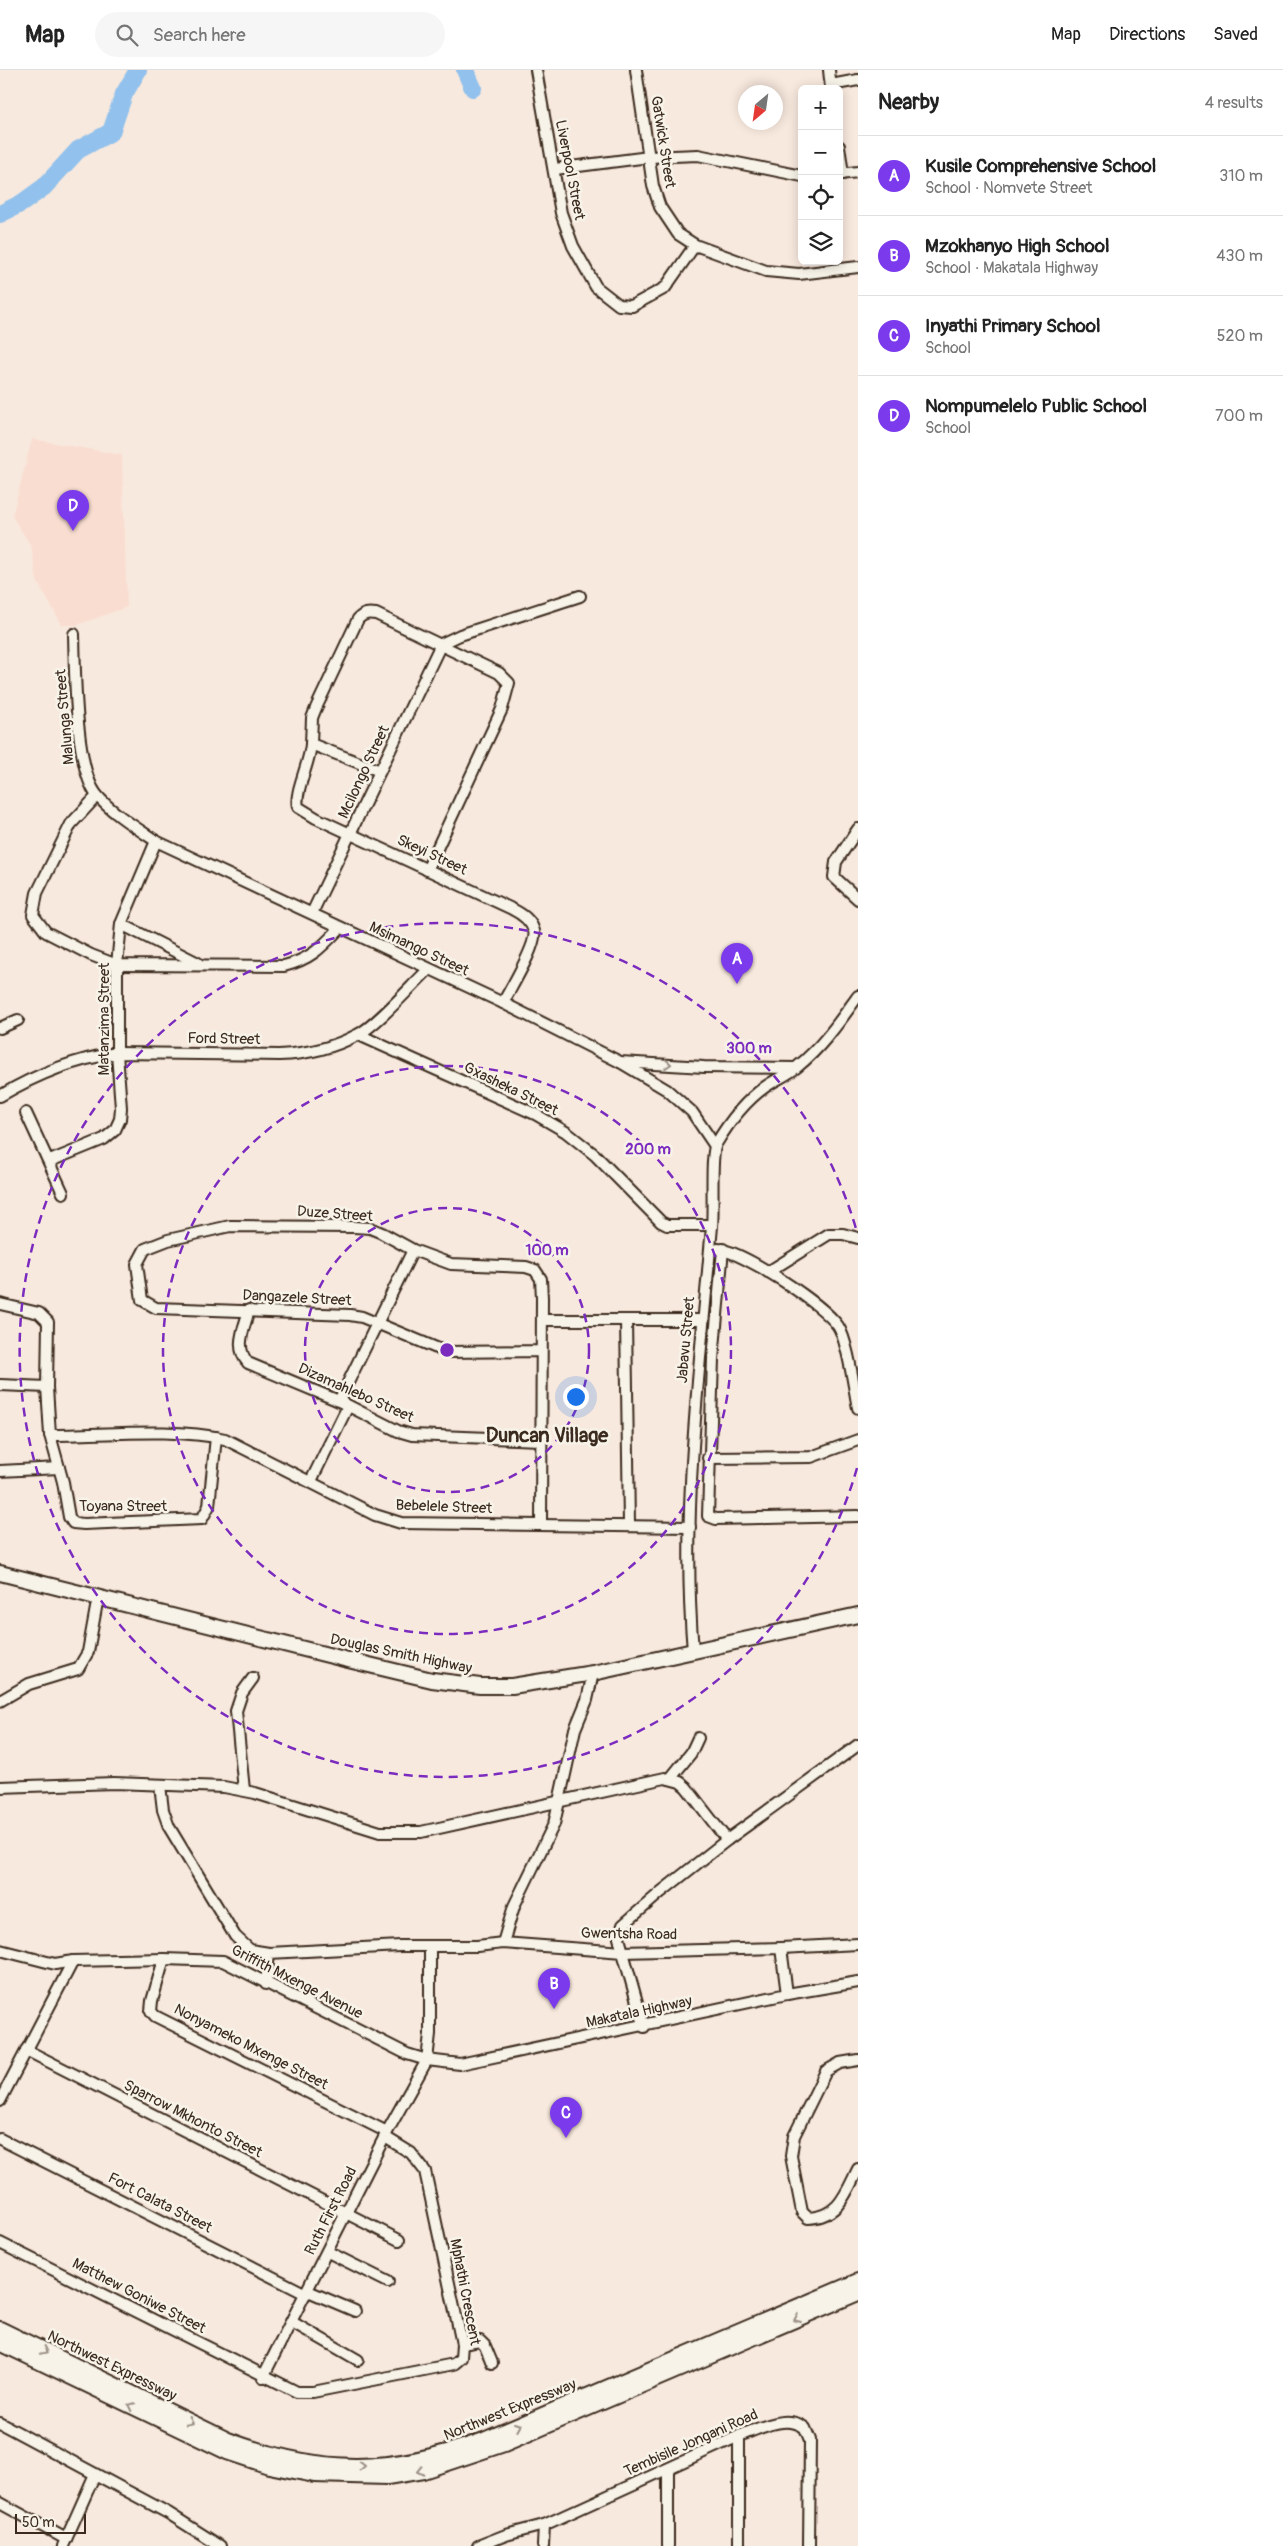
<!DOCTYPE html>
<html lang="en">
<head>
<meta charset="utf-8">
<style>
  body { margin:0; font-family:Pangolin,sans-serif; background:#f6f6f6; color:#222 }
  .controls { position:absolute; right:15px; top:15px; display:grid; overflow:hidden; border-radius:8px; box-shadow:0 2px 12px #0003 }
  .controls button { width:45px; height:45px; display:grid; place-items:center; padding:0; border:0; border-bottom:1px solid #e0e0e0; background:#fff; color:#222; font:25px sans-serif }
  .compass { position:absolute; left:738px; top:15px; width:45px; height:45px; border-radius:50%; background:#fff; box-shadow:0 2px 12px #0003; rotate:209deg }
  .scale { position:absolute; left:15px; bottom:12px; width:71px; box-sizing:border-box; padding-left:5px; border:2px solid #3b2a1e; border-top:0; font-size:14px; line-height:18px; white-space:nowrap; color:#3b2a1e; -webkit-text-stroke:4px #f7f3e8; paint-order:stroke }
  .you { position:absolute; left:575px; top:1326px; width:18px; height:18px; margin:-12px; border:4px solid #fff; border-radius:50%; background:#1a73e8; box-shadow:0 0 0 8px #1a73e833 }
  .badge { display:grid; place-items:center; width:32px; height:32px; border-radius:50%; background:#7c3aed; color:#fff; font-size:16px; font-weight:700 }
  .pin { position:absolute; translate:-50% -41px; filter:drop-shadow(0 1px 2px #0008) }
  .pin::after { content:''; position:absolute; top:26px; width:18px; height:15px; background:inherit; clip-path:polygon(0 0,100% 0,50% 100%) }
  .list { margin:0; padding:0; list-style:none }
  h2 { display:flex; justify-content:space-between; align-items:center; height:65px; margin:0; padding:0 20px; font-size:21px }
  h2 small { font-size:16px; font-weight:400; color:#767676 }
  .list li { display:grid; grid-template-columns:32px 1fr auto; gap:15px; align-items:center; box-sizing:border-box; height:80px; padding:0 20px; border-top:1px solid #e0e0e0 }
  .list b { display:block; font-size:19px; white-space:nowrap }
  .list p { margin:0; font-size:16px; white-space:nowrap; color:#767676 }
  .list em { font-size:16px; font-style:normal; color:#767676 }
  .icon { flex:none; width:28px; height:28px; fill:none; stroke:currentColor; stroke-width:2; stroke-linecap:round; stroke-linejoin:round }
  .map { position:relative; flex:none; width:858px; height:2476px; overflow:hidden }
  header { display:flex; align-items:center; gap:30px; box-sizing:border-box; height:70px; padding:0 25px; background:#fff; border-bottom:1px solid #e0e0e0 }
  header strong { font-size:24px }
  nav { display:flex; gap:28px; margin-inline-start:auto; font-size:18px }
  .search { width:350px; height:45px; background:#f6f6f6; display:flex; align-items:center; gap:12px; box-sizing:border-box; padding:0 18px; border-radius:28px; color:#767676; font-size:19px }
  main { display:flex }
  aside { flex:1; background:#fff }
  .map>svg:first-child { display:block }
  .built { fill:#f9ddd1 }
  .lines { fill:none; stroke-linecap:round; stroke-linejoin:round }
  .river { stroke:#91c1ec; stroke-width:18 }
  .street-casing { stroke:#3b2a1e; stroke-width:14 }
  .secondary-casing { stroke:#3b2a1e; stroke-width:18 }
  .street { stroke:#f7f3e8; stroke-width:10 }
  .secondary { stroke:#f7f3e8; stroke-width:14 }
  .oneway { stroke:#998e83 }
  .ring { fill:none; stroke:#7b2cbf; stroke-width:2.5; stroke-dasharray:9 6 }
  .labels { text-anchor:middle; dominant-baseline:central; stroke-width:5; stroke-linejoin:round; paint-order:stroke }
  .street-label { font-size:15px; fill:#3b2a1e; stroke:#f7f3e8 }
  .district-label { font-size:20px; font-weight:bold; fill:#3b2a1e; stroke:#f7f3e8 }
  .centre { fill:#7b2cbf; stroke:#f7f3e8; stroke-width:2.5 }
  .ring-label { font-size:15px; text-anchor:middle; font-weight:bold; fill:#7b2cbf; stroke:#f7f3e8; stroke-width:5; stroke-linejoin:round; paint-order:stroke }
</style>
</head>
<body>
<header>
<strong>Map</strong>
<div class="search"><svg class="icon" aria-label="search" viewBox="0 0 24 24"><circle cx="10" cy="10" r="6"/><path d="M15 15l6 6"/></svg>Search here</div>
<nav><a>Map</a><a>Directions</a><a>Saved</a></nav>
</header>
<main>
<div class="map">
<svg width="858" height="2476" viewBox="0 0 858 2476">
  <rect width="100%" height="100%" fill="#f8e9de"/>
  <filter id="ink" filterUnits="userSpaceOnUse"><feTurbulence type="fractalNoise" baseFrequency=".02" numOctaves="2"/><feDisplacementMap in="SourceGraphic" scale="10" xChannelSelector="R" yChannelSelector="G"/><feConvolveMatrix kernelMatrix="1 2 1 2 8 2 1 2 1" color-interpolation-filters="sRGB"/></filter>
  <g filter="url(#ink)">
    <path class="built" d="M32,369L122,385L127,537L77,555H62L37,511L31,476L12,446Z"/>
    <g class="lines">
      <g class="river">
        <path d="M465,0L473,18"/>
        <path d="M0,144L22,133L44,117L78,80L111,62L124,24L138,0"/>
      </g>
      <defs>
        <g id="street">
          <path d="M536,0L561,143L573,176L596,217L619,235L632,236L665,218L695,175"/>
          <path d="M636,0L653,116L660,137L678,164L695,175L766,201L799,204L858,197"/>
          <path d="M829,0L831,19"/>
          <path d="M831,15L858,10"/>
          <path d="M839,76L843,104"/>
          <path d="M555,99L649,87L698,85L802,106"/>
          <path d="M839,104L858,102"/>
          <path d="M74,564C75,601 75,696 96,724C109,741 138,759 156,771L503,933L620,992L667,1020L692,1042L715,1076"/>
          <path d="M441,574L460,565L580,526"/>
          <path d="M311,674C310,693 294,722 298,737L316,748L512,839C522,844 531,850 534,861C538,874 510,919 503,933"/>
          <path d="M380,701L311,674L312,648L316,638L358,549C364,543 368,543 376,544L499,603L509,613L502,639L427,800"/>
          <path d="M97,726L71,754L37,823L33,845L46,862L91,885L117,895L284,896C311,889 321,878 340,858"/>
          <path d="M858,759L836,792L834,807L858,829"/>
          <path d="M312,843L441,574"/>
          <path d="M121,854L198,893"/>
          <path d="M0,958L18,950"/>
          <path d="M359,965L535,1044L566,1062L595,1085L661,1152L667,1155H712"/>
          <path d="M620,992L704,997L795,998"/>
          <path d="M0,1026C37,1004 74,989 117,983L279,985C306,984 333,978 357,965C376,956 411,916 428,900"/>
          <path d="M26,1043L63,1123"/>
          <path d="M50,1091L104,1069L115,1060L120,1049L121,1038L117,983V895L121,854L156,771"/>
          <path d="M718,1179C744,1182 823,1234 838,1256C848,1271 854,1319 858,1338"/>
          <path d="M723,1179L713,1289L708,1446L716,1449L858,1446"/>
          <path d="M768,1202L829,1164H843L858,1168"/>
          <path d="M0,1234L39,1243L48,1252L47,1317L50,1365L63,1412L69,1447L73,1453L84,1454L202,1449L209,1436L216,1367"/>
          <path d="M249,1240C244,1259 234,1277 248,1293L339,1331L398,1361L412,1365L541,1370"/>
          <path d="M542,1250H702"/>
          <path d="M626,1250L629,1454"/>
          <path d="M0,1315L47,1317"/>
          <path d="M339,1331L413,1180"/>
          <path d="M50,1365C106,1365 171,1357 225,1369L375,1445L401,1453L690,1457"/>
          <path d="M708,1388L811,1387L858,1370"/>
          <path d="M0,1401L59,1398"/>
          <path d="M311,1411L348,1336"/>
          <path d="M541,1455L542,1228L541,1209L535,1200L526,1197L451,1194L413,1180L382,1163L370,1158L354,1157L230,1156L168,1170L145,1179L137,1194L142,1230L156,1238L350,1245L362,1247L446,1282L541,1281"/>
          <path d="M693,1581C681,1439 700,1297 712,1156C714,1140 710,1085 716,1074C729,1052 744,1032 765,1017C775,1010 787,1005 797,997C821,978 840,951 858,926"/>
          <path d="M0,1631L29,1614L78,1599L88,1582L98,1527"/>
          <path d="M670,1709L691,1683L698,1668"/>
          <path d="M160,1715L163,1740L169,1757L235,1866L250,1880L269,1883"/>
          <path d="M0,1717L114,1713L224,1717L255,1723L380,1762H421L665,1708L680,1712L686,1717L727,1770"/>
          <path d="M244,1720L236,1641L242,1623L253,1608"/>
          <path d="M503,1873L514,1836L554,1754L575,1659L587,1630L593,1603"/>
          <path d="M781,1878L858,1874"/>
          <path d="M0,1880L55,1894L73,1891L164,1889L223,1891L407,1984L427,1990L460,1994L787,1924L858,1912"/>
          <path d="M164,1889L152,1931L151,1941L155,1946L387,2062"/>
          <path d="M266,1914L269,1883L400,1876H477L503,1873L623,1882L781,1878L787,1924"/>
          <path d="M644,1957L619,1868L623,1855L661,1822L727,1770L858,1675"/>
          <path d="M26,1980L399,2170"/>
          <path d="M858,1990L840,1993L826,2001L794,2066L791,2086L802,2142L808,2148C839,2147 846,2123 858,2099"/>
          <path d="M0,2031L73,1891"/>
          <path d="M0,2069L306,2224"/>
          <path d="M0,2173L297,2322H313L454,2294L461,2288L462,2274L425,2101L411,2083L385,2067"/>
          <path d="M328,2182L388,2212"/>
          <path d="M308,2221L355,2241"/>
          <path d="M292,2252L358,2290"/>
          <path d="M462,2274L480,2271L485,2276L492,2293"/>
          <path d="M263,2307L387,2062L427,1990L430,1964V1877"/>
          <path d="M0,2353L168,2443L220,2476"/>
          <path d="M0,2433L66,2469"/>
          <path d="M63,2476L95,2404"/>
          <path d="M478,2476L506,2465L544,2455L739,2366C758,2359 787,2343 805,2358L810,2370L809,2476"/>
          <path d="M543,2476L544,2455"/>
          <path d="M668,2476V2400"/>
          <path d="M739,2476V2366"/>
        </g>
        <g id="secondary">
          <path d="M0,1503L344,1589L432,1610L480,1616H512L593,1603L858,1545"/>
          <path d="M0,2259L228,2370C322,2405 390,2404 484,2370L858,2211"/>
          <path d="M0,2273L227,2382L269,2396L314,2405L387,2407L423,2401L504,2374L858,2223"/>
        </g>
      </defs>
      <use href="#street" class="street-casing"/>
      <use href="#secondary" class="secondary-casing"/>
      <use href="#street" class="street"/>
      <use href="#secondary" class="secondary"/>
    </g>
    <defs><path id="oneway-chevron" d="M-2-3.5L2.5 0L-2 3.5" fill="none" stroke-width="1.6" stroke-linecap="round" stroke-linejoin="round" transform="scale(1.25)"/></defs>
    <g class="oneway">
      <use href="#oneway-chevron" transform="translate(668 994) rotate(4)"/>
      <use href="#oneway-chevron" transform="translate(797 2249) rotate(157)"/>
      <use href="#oneway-chevron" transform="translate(44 2281) rotate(26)"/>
      <use href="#oneway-chevron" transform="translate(131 2336) rotate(-154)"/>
      <use href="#oneway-chevron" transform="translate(190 2352) rotate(26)"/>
      <use href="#oneway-chevron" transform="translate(518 2356) rotate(-23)"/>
      <use href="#oneway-chevron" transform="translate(362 2396) rotate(-1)"/>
      <use href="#oneway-chevron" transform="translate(420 2401) rotate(168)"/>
    </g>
  </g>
  <g class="ring">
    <circle cx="447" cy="1280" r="142"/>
    <circle cx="447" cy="1280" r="284"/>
    <path d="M857 1398A427 427 0 1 1 857 1162"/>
  </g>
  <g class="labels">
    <g class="street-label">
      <text transform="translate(663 72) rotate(81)">Gatwick Street</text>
      <text transform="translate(570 100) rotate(79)">Liverpool Street</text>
      <text transform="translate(65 647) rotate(-95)">Malunga Street</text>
      <text transform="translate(364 702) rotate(-65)">Mcilongo Street</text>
      <text transform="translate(432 785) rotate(25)">Skeyi Street</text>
      <text transform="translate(419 879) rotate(25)">Msimango Street</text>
      <text transform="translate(104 949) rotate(-90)">Matanzima Street</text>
      <text transform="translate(224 969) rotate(1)">Ford Street</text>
      <text transform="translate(511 1019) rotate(26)">Gxasheka Street</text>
      <text transform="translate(335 1144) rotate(4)">Duze Street</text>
      <text transform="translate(297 1228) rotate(3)">Dangazele Street</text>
      <text transform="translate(686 1270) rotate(-85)">Jabavu Street</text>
      <text transform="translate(356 1323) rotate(24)">Dizamahlebo Street</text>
      <text x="123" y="1436">Toyana Street</text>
      <text transform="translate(444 1437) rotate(2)">Bebelele Street</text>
      <text transform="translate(401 1584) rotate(12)">Douglas Smith Highway</text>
      <text transform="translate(629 1864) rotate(1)">Gwentsha Road</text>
      <text transform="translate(297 1912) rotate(27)">Griffith Mxenge Avenue</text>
      <text transform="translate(639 1942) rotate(-12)">Makatala Highway</text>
      <text transform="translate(251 1977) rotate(27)">Nonyameko Mxenge Street</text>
      <text transform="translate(193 2049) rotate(27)">Sparrow Mkhonto Street</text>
      <text transform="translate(160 2133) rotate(27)">Fort Calata Street</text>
      <text transform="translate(331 2141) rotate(-63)">Ruth First Road</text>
      <text transform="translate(465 2222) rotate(79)">Mphathi Crescent</text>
      <text transform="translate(139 2226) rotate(27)">Matthew Goniwe Street</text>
      <text transform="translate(112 2296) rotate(26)">Northwest Expressway</text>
      <text transform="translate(510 2340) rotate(-22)">Northwest Expressway</text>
      <text transform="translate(691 2373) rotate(-24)">Tembisile Jongani Road</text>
    </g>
    <g class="district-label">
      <text x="547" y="1365">Duncan Village</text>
    </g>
  </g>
  <circle cx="447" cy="1280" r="8" class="centre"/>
  <g class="ring-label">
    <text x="749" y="983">300 m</text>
    <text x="648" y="1084">200 m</text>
    <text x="547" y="1185">100 m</text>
  </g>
</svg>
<div class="controls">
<button>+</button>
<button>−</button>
<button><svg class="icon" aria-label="locate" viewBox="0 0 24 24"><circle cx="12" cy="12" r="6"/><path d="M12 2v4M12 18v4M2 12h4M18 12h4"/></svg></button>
<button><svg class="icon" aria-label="layers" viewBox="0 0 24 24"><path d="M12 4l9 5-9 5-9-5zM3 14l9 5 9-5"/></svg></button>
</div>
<svg class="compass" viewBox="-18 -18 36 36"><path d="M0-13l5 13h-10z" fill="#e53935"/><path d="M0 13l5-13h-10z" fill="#767676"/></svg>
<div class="scale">50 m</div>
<div class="you"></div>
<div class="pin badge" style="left:737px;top:914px">A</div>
<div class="pin badge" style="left:554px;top:1939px">B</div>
<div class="pin badge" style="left:566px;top:2068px">C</div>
<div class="pin badge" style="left:73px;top:461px">D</div>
</div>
<aside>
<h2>Nearby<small>4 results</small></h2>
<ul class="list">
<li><span class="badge">A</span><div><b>Kusile Comprehensive School</b><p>School · Nomvete Street</p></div><em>310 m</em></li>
<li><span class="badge">B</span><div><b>Mzokhanyo High School</b><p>School · Makatala Highway</p></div><em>430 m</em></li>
<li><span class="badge">C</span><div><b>Inyathi Primary School</b><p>School</p></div><em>520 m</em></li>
<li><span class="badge">D</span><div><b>Nompumelelo Public School</b><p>School</p></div><em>700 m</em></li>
</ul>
</aside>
</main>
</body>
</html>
